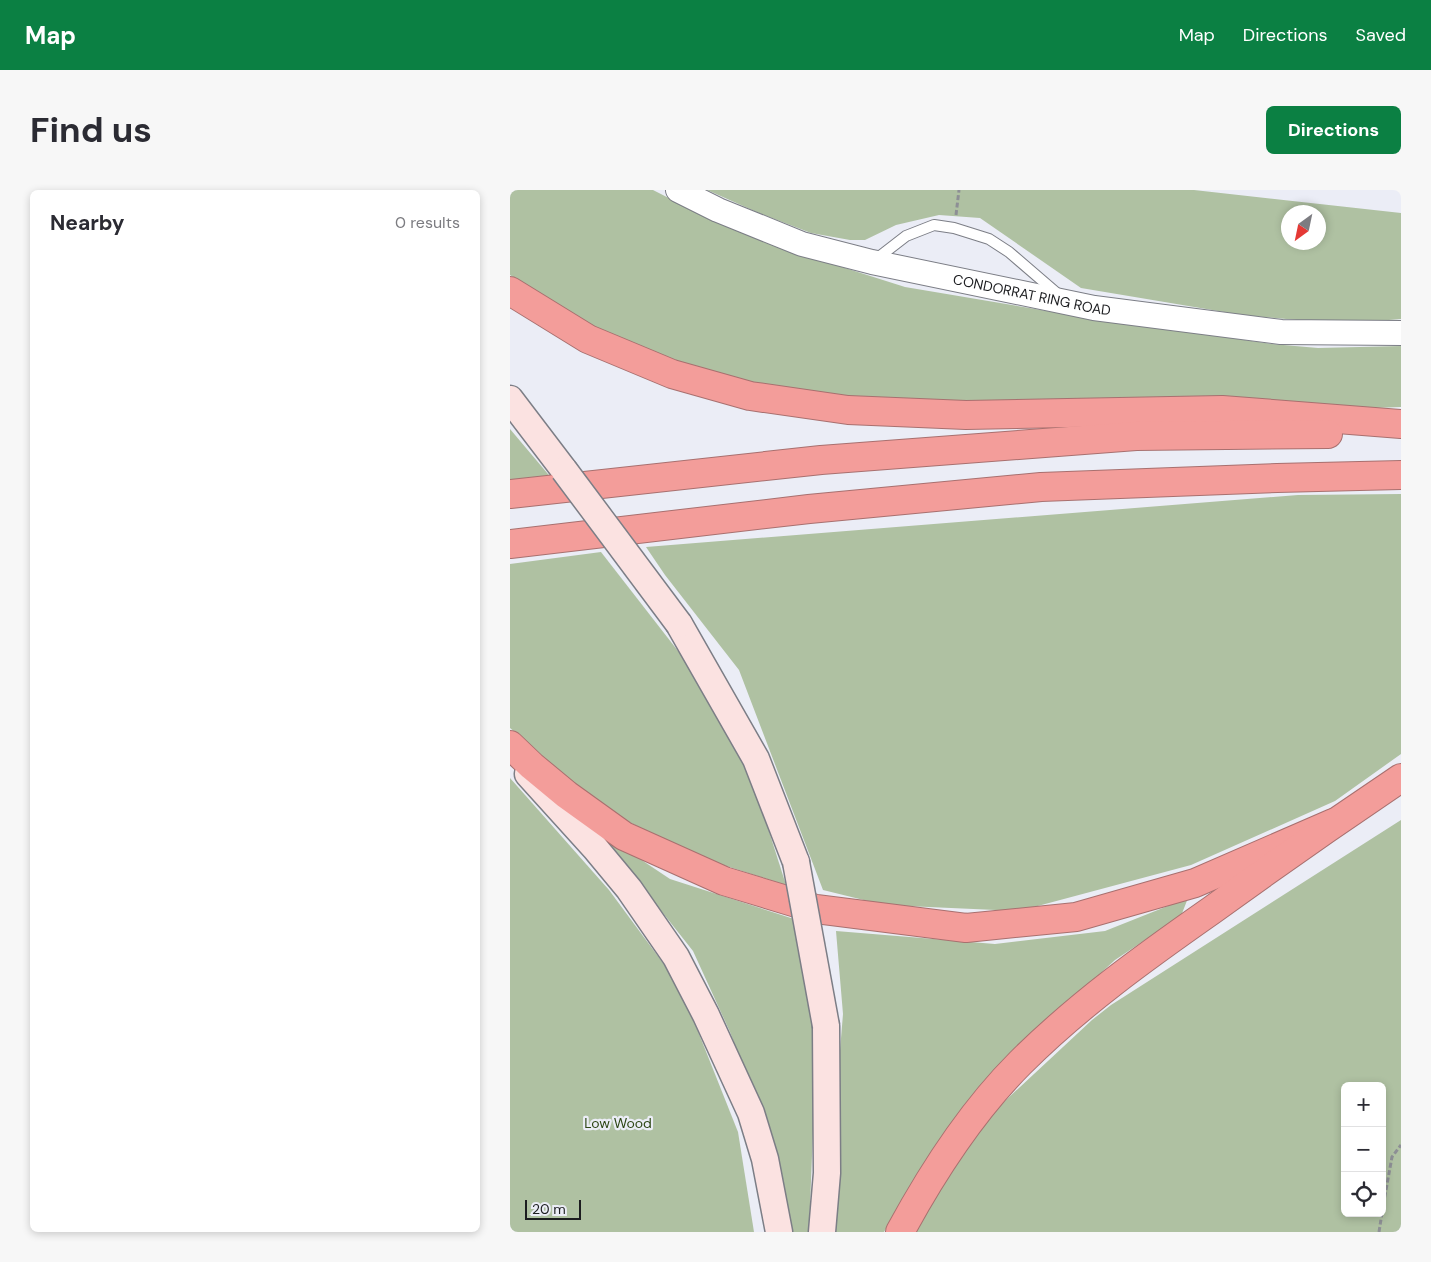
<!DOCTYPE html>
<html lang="en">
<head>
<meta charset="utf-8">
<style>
  body { margin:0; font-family:"DM Sans",sans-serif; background:#f7f7f7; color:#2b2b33 }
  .controls { position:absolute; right:15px; bottom:15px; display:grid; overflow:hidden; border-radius:8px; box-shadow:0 2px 8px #0003 }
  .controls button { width:45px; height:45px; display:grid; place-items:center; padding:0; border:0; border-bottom:1px solid #e1e1e2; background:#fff; color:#2b2b33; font:25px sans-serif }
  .compass { position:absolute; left:771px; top:15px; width:45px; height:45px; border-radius:50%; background:#fff; box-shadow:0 2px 8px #0003; rotate:213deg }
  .scale { position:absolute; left:15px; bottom:12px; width:56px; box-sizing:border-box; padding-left:5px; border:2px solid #1c1d20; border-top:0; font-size:14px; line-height:18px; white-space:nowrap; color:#1c1d20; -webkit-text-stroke:4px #ebedf6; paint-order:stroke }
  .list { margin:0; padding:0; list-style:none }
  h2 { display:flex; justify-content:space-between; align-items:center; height:65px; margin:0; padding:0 20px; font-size:21px }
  h2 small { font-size:16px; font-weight:400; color:#7c7c81 }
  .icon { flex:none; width:28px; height:28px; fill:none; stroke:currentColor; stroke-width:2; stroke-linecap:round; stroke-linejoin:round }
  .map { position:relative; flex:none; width:891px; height:1042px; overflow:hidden; border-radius:8px }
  header { display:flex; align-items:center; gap:30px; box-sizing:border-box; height:70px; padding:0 25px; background:#0b8043; color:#fff }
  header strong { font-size:24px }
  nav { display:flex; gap:28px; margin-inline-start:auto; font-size:18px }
  .intro { display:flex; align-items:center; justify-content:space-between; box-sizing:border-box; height:120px; padding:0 30px }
  h1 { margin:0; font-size:35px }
  .button { padding:12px 22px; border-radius:8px; background:#0b8043; color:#fff; font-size:18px; font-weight:700 }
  main { display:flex; gap:30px; padding:0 30px }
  aside { flex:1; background:#fff; border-radius:8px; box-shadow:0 2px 8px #0003 }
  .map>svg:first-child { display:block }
  .green { fill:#afc1a2; fill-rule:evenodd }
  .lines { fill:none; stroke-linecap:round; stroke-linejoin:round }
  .service-casing { stroke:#7c7e86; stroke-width:12 }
  .tertiary-casing { stroke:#7c7e86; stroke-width:26 }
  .secondary-casing { stroke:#7c7e86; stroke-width:29 }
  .motorway-casing { stroke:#a8706f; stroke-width:30 }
  .path { stroke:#8d8f95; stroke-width:3; stroke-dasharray:5 2.5; stroke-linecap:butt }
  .service { stroke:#fff; stroke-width:10 }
  .tertiary { stroke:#fff; stroke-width:24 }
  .secondary { stroke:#fbe2e1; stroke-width:26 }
  .motorway { stroke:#f39d9a; stroke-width:28 }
  .secondary-bridge-casing { stroke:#7c7e86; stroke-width:29; stroke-linecap:butt }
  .secondary-bridge { stroke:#fbe2e1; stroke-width:26 }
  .labels { text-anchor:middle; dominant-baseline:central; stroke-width:4.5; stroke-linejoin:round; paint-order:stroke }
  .street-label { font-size:14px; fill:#1c1d20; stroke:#ebedf6 }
  .park-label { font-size:14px; fill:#2c4613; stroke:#ebedf6 }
</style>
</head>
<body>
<header>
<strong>Map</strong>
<nav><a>Map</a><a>Directions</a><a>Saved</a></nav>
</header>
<div class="intro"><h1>Find us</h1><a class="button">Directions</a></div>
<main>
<aside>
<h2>Nearby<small>0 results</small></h2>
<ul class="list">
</ul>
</aside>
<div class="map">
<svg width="891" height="1042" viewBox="0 0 891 1042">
  <rect width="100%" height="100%" fill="#ebedf6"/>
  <g class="green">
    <path d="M0,0H143L194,26L272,58L395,97L537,121L762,154L808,158L891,156V217L836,219L380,216L195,185L57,125L0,85Z"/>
    <path d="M197,0H684L891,23V129L830,134L732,125L571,98L470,28L429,25L386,35L355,50H340L301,43L249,23ZM778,22H808V52H778Z"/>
    <path d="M0,239L43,290L0,294Z"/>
    <path d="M891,304V564L825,611L681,675L509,721L374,715L313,700L229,480L155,385L136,357L788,305Z"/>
    <path d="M91,362L182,479L243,591L276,695L185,666L94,619L0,538V374Z"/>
    <path d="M0,588L99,700L170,796L228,942L244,1042H0Z"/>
    <path d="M891,630V1042H404L424,1004L482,923L582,830L601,815ZM835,896H872V1023H835Z"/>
    <path d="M88,641L160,689L284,729L287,755L302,818L304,915L299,1042H276L261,947L220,842L183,761Z"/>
    <path d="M678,708L671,726L605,770L487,878L418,969L374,1042H322L326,909L333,824L326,741L485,754L595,741Z"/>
  </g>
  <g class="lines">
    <defs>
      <path id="service" d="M365,70L396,46L424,35L444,38L479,49L499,62L549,105"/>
      <g id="tertiary">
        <path id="s1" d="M168,0L208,20L292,54L362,72L584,118L771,142L891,143"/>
      </g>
      <g id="secondary">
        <path d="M0,209L54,280"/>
        <path d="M169,434L246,569L286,672"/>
        <path d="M18,584L85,658L119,699L166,767L196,825L241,923L255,969L269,1042"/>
        <path d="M312,1042L317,983L316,836"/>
      </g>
      <g id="motorway">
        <path d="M0,101L78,149L162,184L240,206L338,220L456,225L712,220L891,234"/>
        <path d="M0,304L311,270L626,246L818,244"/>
        <path d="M0,354L299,319L531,297L767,288L891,285"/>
        <path d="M0,555L22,576L57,605L114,646L214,691L306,719L456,738L566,727L685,693L823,633"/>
        <path d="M390,1042C423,981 461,922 510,873C568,815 635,767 702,720C764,675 827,631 891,588"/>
      </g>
    </defs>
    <use href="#service" class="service-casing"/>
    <use href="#tertiary" class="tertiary-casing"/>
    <use href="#secondary" class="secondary-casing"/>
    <use href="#motorway" class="motorway-casing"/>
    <g class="path">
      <path d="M446,25L449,0"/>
      <path d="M872,1022L882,967L891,955"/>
      <path d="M869,1042L872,1023"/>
    </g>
    <use href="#service" class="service"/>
    <use href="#tertiary" class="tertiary"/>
    <use href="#secondary" class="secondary"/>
    <use href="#motorway" class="motorway"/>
    <defs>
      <g id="secondary-bridge">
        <path d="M54,280L169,434"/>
        <path d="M286,672L316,836"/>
      </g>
    </defs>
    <use href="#secondary-bridge" class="secondary-bridge-casing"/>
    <use href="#secondary-bridge" class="secondary-bridge"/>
  </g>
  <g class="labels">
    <g class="street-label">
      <text stroke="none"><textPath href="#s1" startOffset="371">CONDORRAT RING ROAD</textPath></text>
    </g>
    <g class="park-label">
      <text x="108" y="933">Low Wood</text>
    </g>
  </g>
</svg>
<div class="controls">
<button>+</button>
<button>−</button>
<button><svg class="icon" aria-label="locate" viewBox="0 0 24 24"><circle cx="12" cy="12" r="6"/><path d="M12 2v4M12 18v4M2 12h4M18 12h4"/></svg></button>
</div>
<svg class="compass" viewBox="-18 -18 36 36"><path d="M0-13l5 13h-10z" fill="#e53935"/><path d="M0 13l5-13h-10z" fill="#7c7c81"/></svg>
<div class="scale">20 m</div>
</div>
</main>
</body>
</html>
